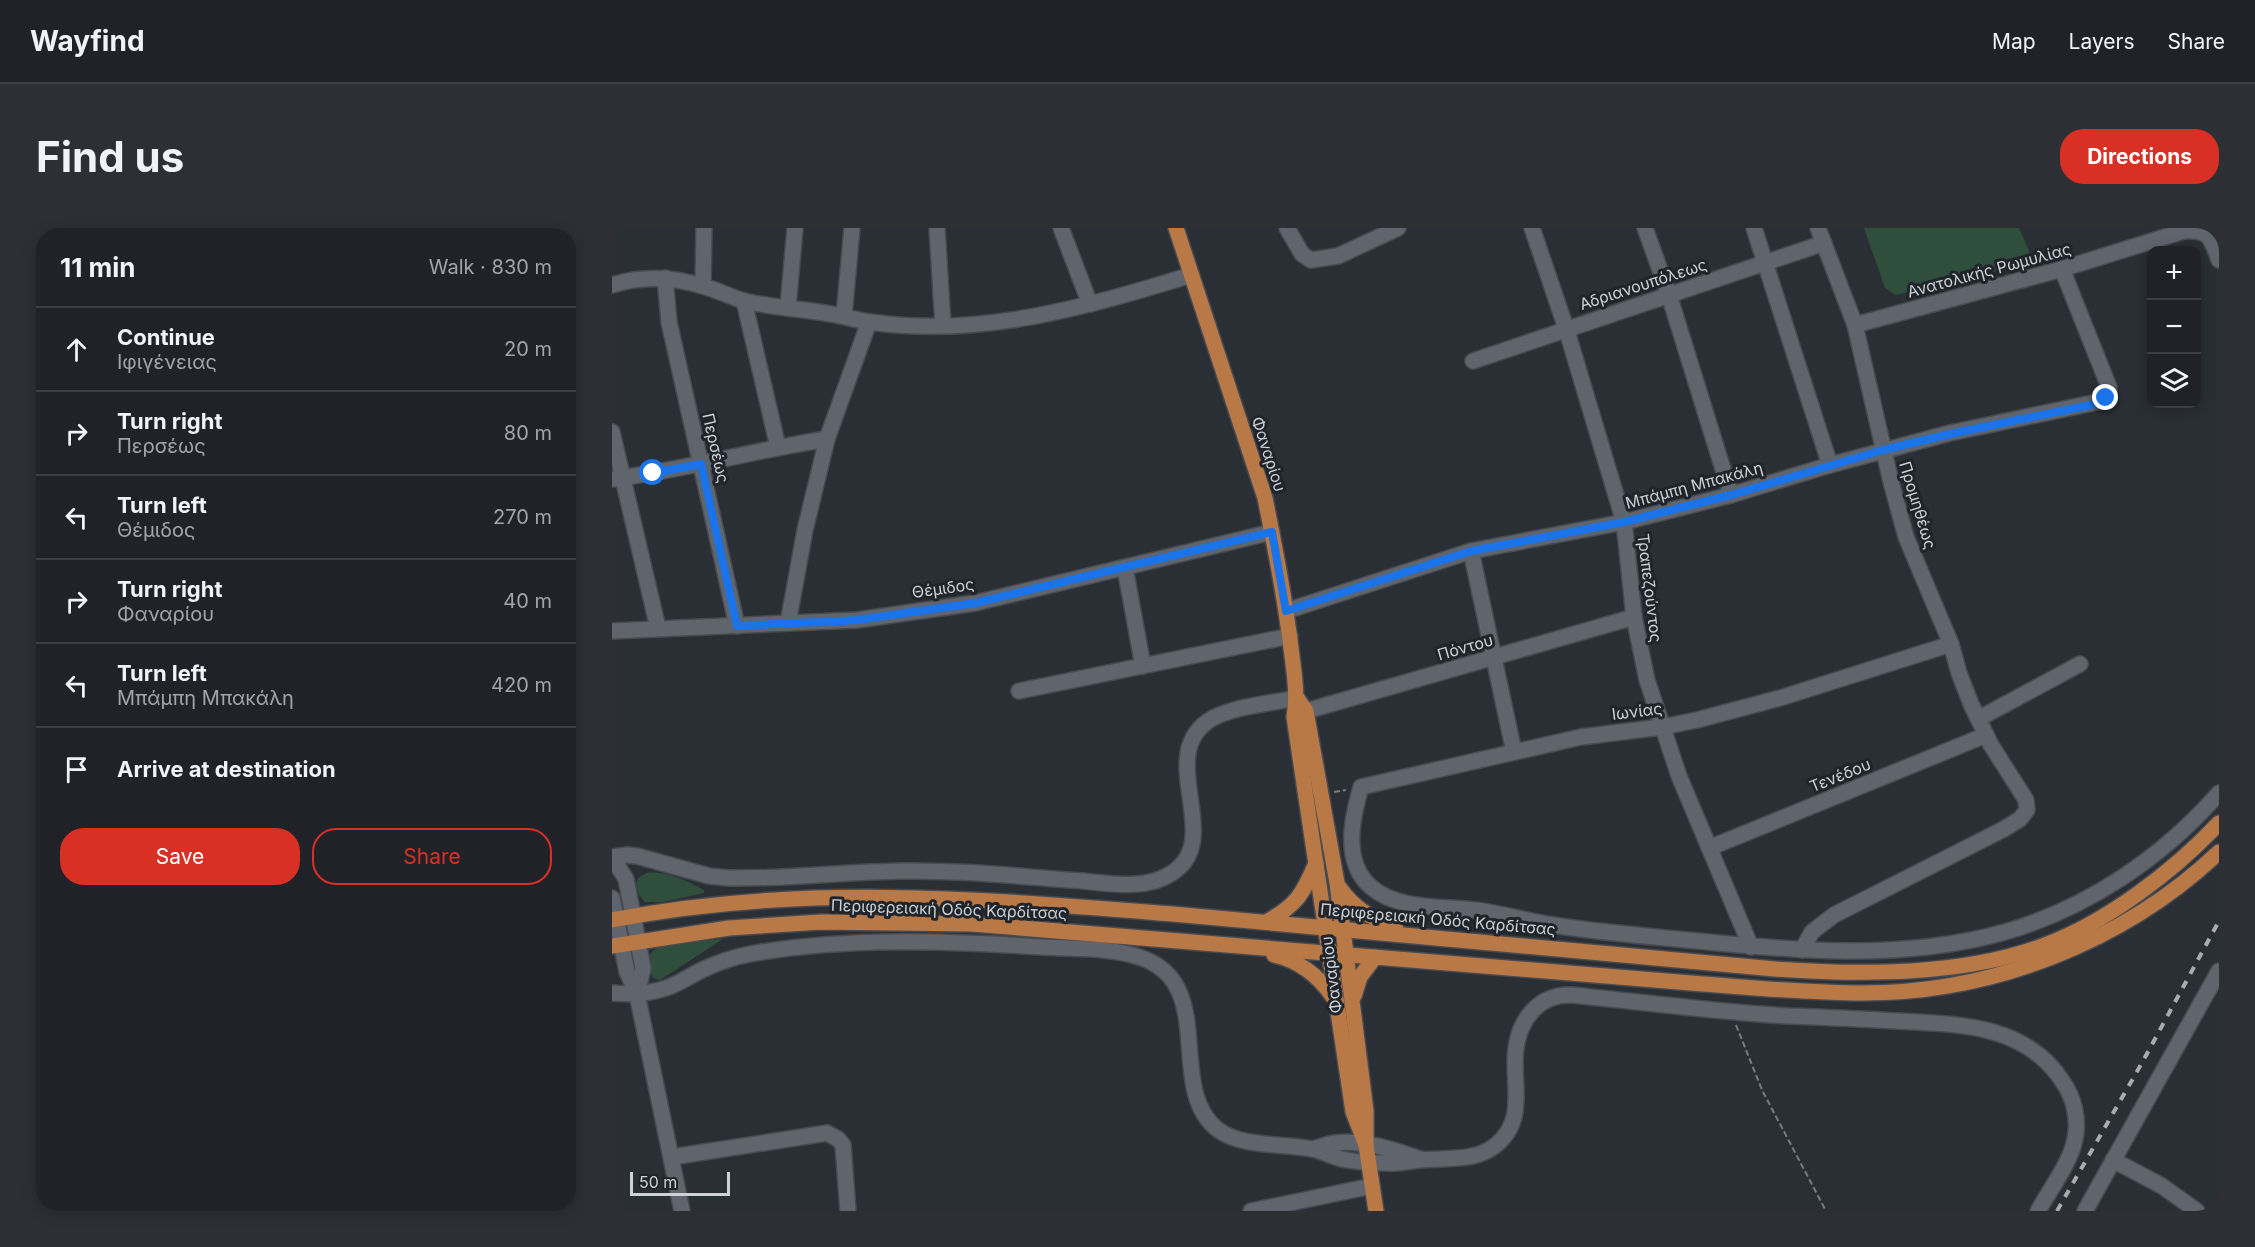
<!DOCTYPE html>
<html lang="en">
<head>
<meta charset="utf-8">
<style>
  body { margin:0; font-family:Inter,sans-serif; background:#2d2f34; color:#f1f3f6 }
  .controls { position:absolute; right:18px; top:18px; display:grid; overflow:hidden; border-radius:12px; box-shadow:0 3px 15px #0003 }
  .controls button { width:54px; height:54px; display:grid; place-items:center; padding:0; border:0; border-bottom:2px solid #3d3f45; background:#202228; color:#f1f3f6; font:30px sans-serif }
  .scale { position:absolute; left:18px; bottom:15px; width:100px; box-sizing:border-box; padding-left:6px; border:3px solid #cfd1d6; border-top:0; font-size:16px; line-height:21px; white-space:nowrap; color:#cfd1d6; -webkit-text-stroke:4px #20242b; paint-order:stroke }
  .stop { position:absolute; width:18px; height:18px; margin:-14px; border:4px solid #1a73e8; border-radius:50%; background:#fff }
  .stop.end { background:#1a73e8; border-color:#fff; box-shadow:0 2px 6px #0008 }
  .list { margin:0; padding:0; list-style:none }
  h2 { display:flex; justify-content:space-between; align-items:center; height:78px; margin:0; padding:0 24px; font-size:26px }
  h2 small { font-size:20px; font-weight:400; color:#a2a4a8 }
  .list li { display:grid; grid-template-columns:39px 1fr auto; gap:18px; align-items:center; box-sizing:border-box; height:84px; padding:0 24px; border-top:2px solid #3d3f45 }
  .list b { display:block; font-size:22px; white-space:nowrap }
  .list p { margin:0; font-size:20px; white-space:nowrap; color:#a2a4a8 }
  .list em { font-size:20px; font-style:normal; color:#a2a4a8 }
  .actions { display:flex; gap:12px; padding:18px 24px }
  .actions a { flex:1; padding:14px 0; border:2px solid #d93025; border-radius:24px; text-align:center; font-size:21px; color:#d93025 }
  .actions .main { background:#d93025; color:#fff }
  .icon { flex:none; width:33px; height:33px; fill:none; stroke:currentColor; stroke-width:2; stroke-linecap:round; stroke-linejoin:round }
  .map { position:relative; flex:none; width:1607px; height:983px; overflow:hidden; border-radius:24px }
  header { display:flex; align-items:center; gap:36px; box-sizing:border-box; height:84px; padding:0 30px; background:#202228; border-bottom:2px solid #3d3f45 }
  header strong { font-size:28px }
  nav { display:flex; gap:33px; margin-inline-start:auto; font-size:21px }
  .intro { display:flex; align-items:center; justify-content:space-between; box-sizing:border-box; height:144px; padding:0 36px }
  h1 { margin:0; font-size:42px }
  .button { padding:15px 27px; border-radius:24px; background:#d93025; color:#fff; font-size:21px; font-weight:700 }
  main { display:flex; gap:36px; padding:0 36px }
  aside { flex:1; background:#202228; border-radius:24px; box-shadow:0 3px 15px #0003 }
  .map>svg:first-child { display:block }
  .green { fill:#304e3c }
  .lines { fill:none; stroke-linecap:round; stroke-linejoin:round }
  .minor-casing { stroke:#474a51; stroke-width:18 }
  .major-casing { stroke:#474a51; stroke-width:18 }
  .path { stroke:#787b82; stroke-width:2; stroke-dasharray:6 3; stroke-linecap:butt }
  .minor { stroke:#60656d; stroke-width:15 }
  .major { stroke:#b97947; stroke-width:15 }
  .rail { stroke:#a9abb1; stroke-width:4; stroke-dasharray:8 8; stroke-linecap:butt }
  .route { stroke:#1a73e8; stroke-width:8 }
  .labels { text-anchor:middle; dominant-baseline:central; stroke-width:6; stroke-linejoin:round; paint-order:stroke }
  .street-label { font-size:16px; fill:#cfd1d6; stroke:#20242b }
</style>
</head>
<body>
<header>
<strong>Wayfind</strong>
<nav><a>Map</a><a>Layers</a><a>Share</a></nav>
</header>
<div class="intro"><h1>Find us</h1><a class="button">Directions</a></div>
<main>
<aside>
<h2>11 min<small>Walk · 830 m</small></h2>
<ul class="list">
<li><svg class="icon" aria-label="ahead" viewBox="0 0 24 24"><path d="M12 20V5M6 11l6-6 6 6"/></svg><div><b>Continue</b><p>Ιφιγένειας</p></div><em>20 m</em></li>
<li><svg class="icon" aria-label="right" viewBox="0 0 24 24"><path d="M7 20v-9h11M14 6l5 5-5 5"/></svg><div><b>Turn right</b><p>Περσέως</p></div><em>80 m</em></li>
<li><svg class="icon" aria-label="left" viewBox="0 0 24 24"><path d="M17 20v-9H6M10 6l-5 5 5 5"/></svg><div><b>Turn left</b><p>Θέμιδος</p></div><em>270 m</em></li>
<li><svg class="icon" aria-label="right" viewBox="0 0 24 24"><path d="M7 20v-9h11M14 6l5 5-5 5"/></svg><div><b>Turn right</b><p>Φαναρίου</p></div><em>40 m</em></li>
<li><svg class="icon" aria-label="left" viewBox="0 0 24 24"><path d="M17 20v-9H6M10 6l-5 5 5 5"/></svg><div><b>Turn left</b><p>Μπάμπη Μπακάλη</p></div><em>420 m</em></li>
<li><svg class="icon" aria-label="arrive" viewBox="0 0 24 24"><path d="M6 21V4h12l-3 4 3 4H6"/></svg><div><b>Arrive at destination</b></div></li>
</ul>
<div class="actions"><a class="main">Save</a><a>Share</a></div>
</aside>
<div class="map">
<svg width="1607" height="983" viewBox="0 0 1607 983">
  <rect width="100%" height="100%" fill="#2a2e35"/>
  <g class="green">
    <path d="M1252,0H1407L1422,34L1284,67L1273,60Z"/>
    <path d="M34,645C53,642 76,653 92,662V665L51,674H33L27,667L24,656L26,650Z"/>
    <path d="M111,711L48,752L41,750C37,742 33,730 41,723C52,713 95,713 111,711Z"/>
  </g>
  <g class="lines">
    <defs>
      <g id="minor">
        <path d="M325,0L331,98"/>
        <path d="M449,0L478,76"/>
        <path d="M675,0L690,26L699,32L726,28L786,0"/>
        <path d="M920,0L954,100L1012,294L1022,389L1035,452L1067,548L1139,719"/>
        <path d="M1033,0L1057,67L1119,267"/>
        <path d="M1142,0L1218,237"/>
        <path d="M53,50L57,94L125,398"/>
        <path d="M0,57C31,47 63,49 94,59C107,63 119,69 132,73C158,79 187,81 213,85C228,87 243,92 258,94C368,110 475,79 579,47"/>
        <path d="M91,58L92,0"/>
        <path d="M132,73L166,219"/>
        <path d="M176,79L183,0"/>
        <path d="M232,88L240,0"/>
        <path d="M1243,97L1450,41L1572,3C1598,1 1599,11 1607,32"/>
        <path d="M861,133L1212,15"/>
        <path d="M0,204L46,400"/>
        <path d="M0,251C72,242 143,222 215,211"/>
        <path d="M859,323L902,524"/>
        <path d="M513,340L531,438"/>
        <path d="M674,383L859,323L1012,294L1119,267L1218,237L1338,205L1490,173L1497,165V159L1450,41"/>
        <path d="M176,395L193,302L215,211L257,94"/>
        <path d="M0,403L245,392L363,375L660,304"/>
        <path d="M1339,416L1168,470L1085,492L1050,499L969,509L749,559C740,590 730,634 759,659C788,684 836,677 871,683C894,687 917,693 941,697C985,704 1031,708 1076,712C1182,723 1290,733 1393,704C1476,680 1551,629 1607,565"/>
        <path d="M407,463L678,408"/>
        <path d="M694,483L1022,389"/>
        <path d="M1366,491L1468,436"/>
        <path d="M1097,620L1374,507"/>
        <path d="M0,629L15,627L25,628L97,648L116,650C174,651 232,644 289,643C350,642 411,649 471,653C500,656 535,662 560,645C615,610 539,525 601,490C624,478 660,475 685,470"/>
        <path d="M0,629L14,651L31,740L25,766"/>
        <path d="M0,670L15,744L25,766L70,983"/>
        <path d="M1190,722L1200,704L1222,687L1392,601L1408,591L1415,582L1414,572L1379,517L1359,476L1347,445L1339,416L1294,309L1279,254L1243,97L1206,0"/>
        <path d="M0,765C19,767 36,766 54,760C67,756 79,747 92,741C107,734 122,729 138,726C234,709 333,713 430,719C461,721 497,719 527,729C607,754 553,859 605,901C629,920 672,915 700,921C710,923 719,928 729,931C744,934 762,935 777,935C787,936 798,933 807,932C833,929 862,935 884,917C916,891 899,854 904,820C908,790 928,766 959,767C1031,774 1104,784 1176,788C1212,789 1248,791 1285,793C1346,796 1414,796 1451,854C1462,870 1467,891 1463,911C1458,936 1438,961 1426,983"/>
        <path d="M700,921C708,919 716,916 723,915C749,911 784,922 808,931"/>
        <path d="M60,929L215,905L226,911L231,917L236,983"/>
        <path d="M1501,932L1550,958L1585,983"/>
        <path d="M639,983L760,958"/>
        <path d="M1473,983L1607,743"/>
      </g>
      <g id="major">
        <path d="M564,0L653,270C663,319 673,370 679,420C682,444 686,466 682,489L741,884L754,917"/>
        <path d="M685,470L694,483L725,655L754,883V917L764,983"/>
        <path d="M727,659C742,681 760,690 784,701"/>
        <path d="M0,692C189,655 371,671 561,686C762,703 962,724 1163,741C1249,747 1351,748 1433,717C1495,694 1562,643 1607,595"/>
        <path d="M654,694C684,678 691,666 704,635"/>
        <path d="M0,718L117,700L209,694L360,696L1091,756C1144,760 1198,765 1251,765C1381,765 1512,714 1607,624"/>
        <path d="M662,727C688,733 706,747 721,769"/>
        <path d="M742,768L748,749L763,729"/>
      </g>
    </defs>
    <use href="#minor" class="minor-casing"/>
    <use href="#major" class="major-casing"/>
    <g class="path">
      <path d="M722,564L734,562"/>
      <path d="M1124,797L1150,862L1214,983"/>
    </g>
    <use href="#minor" class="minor"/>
    <use href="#major" class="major"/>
    <path class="rail" d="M1445,983L1531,833L1607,693"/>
  </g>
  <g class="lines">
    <path class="route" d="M41,245L89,236L125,398L245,392L363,375L660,304L674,383L859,323L1012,294L1119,267L1271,222L1338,206L1483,176L1494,170"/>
  </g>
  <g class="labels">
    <g class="street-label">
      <text transform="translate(1377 42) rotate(-15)">Ανατολικής Ρωμυλίας</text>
      <text transform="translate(1031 56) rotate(-18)">Αδριανουπόλεως</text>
      <text transform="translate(104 220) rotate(77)">Περσέως</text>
      <text transform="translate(657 226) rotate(72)">Φαναρίου</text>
      <text transform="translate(1082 257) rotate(-15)">Μπάμπη Μπακάλη</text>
      <text transform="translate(1306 277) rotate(73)">Προμηθέως</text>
      <text transform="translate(331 360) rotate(-8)">Θέμιδος</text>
      <text transform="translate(1038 360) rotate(83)">Τραπεζούντος</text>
      <text transform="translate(853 419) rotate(-16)">Πόντου</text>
      <text transform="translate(1025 483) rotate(-7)">Ιωνίας</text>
      <text transform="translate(1228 547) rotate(-22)">Τενέδου</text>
      <text transform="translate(337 681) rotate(2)">Περιφερειακή Οδός Καρδίτσας</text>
      <text transform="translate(826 691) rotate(5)">Περιφερειακή Οδός Καρδίτσας</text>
      <text transform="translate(719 747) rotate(-97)">Φαναρίου</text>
    </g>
  </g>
</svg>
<div class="controls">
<button>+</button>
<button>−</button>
<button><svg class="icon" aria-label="layers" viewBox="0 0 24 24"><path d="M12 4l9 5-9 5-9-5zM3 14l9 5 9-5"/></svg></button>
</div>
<div class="scale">50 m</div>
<div class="stop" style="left:41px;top:245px"></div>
<div class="stop end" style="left:1494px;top:170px"></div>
</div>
</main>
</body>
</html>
